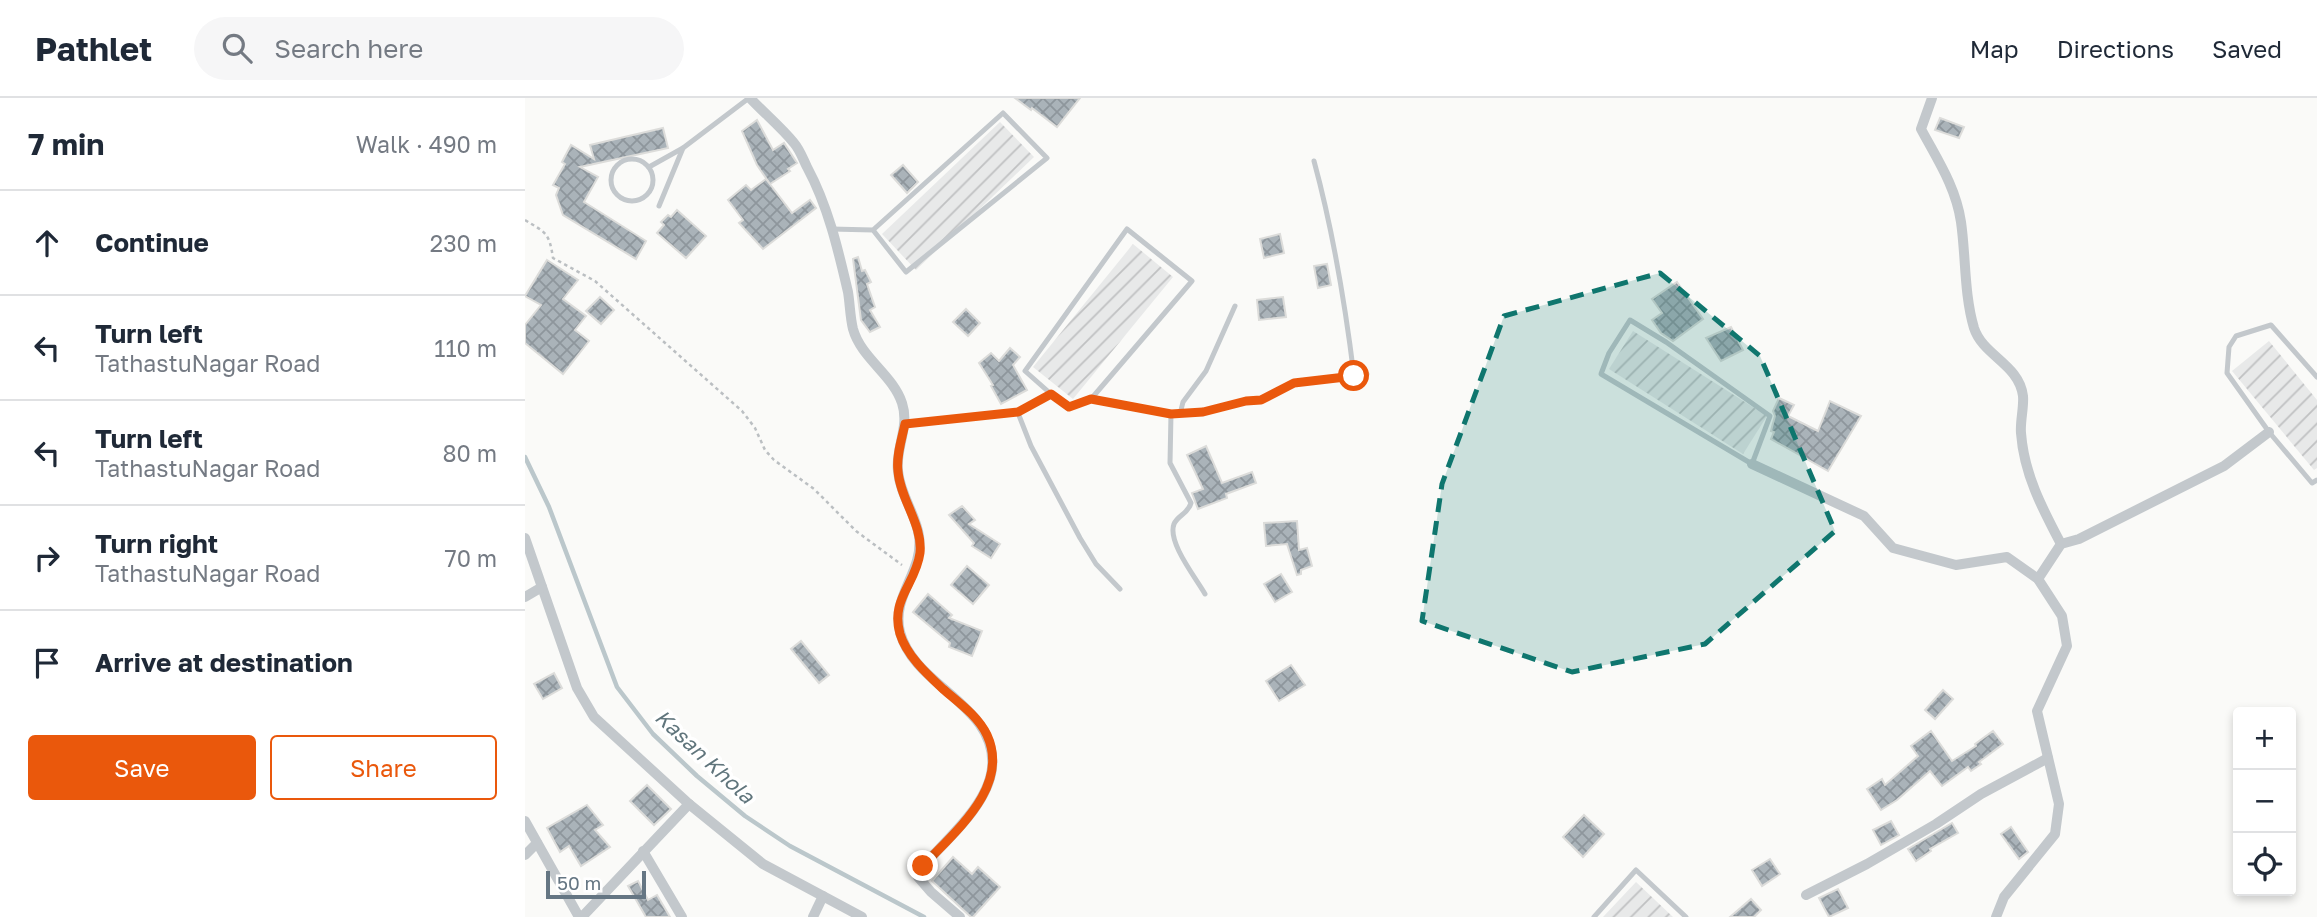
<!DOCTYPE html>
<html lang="en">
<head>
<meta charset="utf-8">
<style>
  body { margin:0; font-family:"Golos Text",sans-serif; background:#f6f6f7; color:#1f2937 }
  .controls { position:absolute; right:21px; bottom:21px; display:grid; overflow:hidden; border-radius:7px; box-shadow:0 4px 10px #0003 }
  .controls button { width:63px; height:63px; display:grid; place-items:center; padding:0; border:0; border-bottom:2px solid #e0e1e3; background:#fff; color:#1f2937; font:35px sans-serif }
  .scale { position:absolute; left:21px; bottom:18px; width:100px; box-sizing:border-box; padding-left:7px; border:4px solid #657683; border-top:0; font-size:19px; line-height:24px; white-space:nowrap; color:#657683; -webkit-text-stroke:5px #fff; paint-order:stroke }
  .stop { position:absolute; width:21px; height:21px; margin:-16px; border:5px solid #ea580c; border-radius:50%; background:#fff }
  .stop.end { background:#ea580c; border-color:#fff; box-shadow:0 2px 7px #0008 }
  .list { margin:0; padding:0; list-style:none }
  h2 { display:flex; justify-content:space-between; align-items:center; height:91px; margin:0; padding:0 28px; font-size:30px }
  h2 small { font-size:23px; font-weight:400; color:#747a83 }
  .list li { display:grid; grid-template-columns:46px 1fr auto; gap:21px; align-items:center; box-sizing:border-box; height:105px; padding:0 28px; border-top:2px solid #e0e1e3 }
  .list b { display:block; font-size:26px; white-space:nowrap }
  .list p { margin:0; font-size:23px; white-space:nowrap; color:#747a83 }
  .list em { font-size:23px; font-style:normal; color:#747a83 }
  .actions { display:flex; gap:14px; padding:21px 28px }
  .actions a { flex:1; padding:16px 0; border:2px solid #ea580c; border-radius:7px; text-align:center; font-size:24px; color:#ea580c }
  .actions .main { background:#ea580c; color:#fff }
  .icon { flex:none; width:38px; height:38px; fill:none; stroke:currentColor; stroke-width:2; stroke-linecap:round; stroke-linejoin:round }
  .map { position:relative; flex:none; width:1792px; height:819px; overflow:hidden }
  header { display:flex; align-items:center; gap:42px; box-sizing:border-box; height:98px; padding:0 35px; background:#fff; border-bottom:2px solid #e0e1e3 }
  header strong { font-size:33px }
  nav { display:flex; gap:38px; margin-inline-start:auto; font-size:24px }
  .search { width:490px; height:63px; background:#f6f6f7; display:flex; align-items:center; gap:18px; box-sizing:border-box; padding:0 24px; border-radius:38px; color:#747a83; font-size:26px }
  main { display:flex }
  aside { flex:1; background:#fff }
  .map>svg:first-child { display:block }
  .industrial { fill:url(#industrial-furrows) }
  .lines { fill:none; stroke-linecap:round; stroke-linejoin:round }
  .stream { stroke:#bbc7cb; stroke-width:4.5 }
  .building { fill:url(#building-cross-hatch); stroke:#dcdcda; stroke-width:2 }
  .path { stroke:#bbbfc2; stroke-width:2.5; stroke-dasharray:3.5 3.5; stroke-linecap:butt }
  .service { stroke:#c3c8cc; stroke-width:5 }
  .minor { stroke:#c3c8cc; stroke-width:10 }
  .route { stroke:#ea580c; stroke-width:9 }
  .marked { fill:#0f766e; fill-opacity:0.2; stroke:#0f766e; stroke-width:5; stroke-dasharray:14 9; stroke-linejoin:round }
  .labels { text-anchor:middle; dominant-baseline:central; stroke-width:7; stroke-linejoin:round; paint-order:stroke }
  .water-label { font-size:21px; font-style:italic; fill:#60757c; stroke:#fff }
</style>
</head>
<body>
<header>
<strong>Pathlet</strong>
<div class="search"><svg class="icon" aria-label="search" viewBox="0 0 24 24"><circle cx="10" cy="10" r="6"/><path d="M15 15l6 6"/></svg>Search here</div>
<nav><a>Map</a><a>Directions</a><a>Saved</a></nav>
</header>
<main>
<aside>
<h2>7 min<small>Walk · 490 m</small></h2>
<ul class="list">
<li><svg class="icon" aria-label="ahead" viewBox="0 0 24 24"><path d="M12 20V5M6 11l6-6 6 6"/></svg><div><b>Continue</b></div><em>230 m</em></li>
<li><svg class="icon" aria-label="left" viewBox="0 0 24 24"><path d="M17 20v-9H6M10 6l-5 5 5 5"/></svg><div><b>Turn left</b><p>TathastuNagar Road</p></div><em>110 m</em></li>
<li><svg class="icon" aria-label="left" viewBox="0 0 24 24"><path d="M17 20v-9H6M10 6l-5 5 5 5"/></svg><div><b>Turn left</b><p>TathastuNagar Road</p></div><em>80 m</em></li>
<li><svg class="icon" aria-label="right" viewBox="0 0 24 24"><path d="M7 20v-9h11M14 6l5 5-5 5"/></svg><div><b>Turn right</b><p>TathastuNagar Road</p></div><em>70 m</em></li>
<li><svg class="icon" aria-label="arrive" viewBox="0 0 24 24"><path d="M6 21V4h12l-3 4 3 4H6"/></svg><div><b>Arrive at destination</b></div></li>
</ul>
<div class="actions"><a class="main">Save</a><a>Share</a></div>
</aside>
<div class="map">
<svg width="1792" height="819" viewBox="0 0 1792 819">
  <defs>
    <pattern id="industrial-furrows" width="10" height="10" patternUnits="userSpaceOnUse" patternTransform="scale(1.75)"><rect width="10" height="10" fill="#e8e9e9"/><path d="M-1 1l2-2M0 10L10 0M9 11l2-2" fill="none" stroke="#c0c1c2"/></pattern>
    <pattern id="building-cross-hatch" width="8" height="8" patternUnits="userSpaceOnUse" patternTransform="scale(1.75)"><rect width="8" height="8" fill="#aab3b9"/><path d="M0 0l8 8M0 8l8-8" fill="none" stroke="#8e969c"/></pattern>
  </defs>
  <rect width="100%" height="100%" fill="#fafaf8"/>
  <g class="industrial">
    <path d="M475,24L509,59L391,172L357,136Z"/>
    <path d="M608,146L648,179L548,301L508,269Z"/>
    <path d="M1108,233L1242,318L1218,356L1084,271Z"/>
    <path d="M1744,243L1792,302V370L1789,372L1707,273Z"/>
    <path d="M1111,784L1148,819H1078Z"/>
  </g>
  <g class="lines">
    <path class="stream" d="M0,359L24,409L92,589L128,636L172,678L220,718L265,748L399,819"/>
  </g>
  <g class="building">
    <path d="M490,0H555L532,29L507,10L506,12Z"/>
    <path d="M1415,20L1439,29L1434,40L1410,32Z"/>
    <path d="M232,22L248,52L259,45L272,65L263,71L265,73L245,86L232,67L217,33Z"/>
    <path d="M138,30L143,50L55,69L73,79L59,104L121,143L111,161L38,117L31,97L34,90L28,87L40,66L37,64L46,47L69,61L65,47Z"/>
    <path d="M378,67L393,84L382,95L366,77Z"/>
    <path d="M241,81L267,115L285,102L291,110L238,151L214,125L218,122L203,102L221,87L226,92Z"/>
    <path d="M152,112L181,138L161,160L132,135L139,127L136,124L143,117L146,119Z"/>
    <path d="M755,136L759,155L739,160L735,141Z"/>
    <path d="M333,159L337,173L340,172L346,184L342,186L350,209L345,212L355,229L345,234L336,222L328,161Z"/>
    <path d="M22,162L53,182L38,201L61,218L50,232L64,243L38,276L0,245V227L16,207L0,198Z"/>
    <path d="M802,166L806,187L793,190L789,168Z"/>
    <path d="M1152,184L1178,221L1148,243L1136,235L1127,222L1137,215L1127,201Z"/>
    <path d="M75,199L89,212L76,226L61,213Z"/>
    <path d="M758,199L761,219L734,222L732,202Z"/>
    <path d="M441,211L455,225L443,238L428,224Z"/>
    <path d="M1206,229L1218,252L1196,263L1181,240Z"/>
    <path d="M485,250L495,259L488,267L502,292L476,306L466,288L468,287L454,265L466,255L474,263Z"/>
    <path d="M1254,300L1269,307L1263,318L1293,333L1305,303L1336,318L1303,373L1246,341L1249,334L1246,333L1247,329L1250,318L1248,313Z"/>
    <path d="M681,348L697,385L727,374L731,385L701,396L702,400L673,411L667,395L678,391L662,357Z"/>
    <path d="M437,408L450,422L444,426L475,446L466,460L447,448L449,445L424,417Z"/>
    <path d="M772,423L774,452L782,450L787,468L776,472V476L772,477L762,446L741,448L739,425Z"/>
    <path d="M442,468L464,487L448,506L426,487Z"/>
    <path d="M756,476L767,494L750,504L739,486Z"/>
    <path d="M403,496L427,517L424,520L457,533L447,558L424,549L425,545L388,514Z"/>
    <path d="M276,543L304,577L294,585L266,551Z"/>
    <path d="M766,567L780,587L754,603L741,583Z"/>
    <path d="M29,575L37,590L18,601L9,586Z"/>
    <path d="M1418,592L1428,601L1410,621L1400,612Z"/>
    <path d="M1406,633L1427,663L1451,648L1450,646L1468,633L1478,646L1454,664L1456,666L1446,673L1443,669L1417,688L1405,673L1372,702L1356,712L1342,691L1357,681L1360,687L1393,658L1386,648Z"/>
    <path d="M122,687L146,711L129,727L105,703Z"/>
    <path d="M62,707L78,727L70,732L85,749L56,768L44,748L35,754L22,730Z"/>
    <path d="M1059,717L1079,736L1058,759L1038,739Z"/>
    <path d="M1366,723L1374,737L1356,747L1348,732Z"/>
    <path d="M1427,725L1433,735L1405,751L1406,753L1391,763L1383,751Z"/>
    <path d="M1486,729L1503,754L1494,761L1476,736Z"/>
    <path d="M428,759L447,776L453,769L475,789L448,819H446L407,783Z"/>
    <path d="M1245,761L1255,776L1237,788L1227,772Z"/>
    <path d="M113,783L123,802L132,797L145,819H121L103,788Z"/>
    <path d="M1313,791L1323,810L1304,819L1294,800Z"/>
    <path d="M1226,801L1236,812L1229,819H1205Z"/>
  </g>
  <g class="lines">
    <path class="path" d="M0,122C21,135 24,134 28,160L70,183L217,313L230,330L240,352L249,362L289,391L331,433L377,467"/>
    <g class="service">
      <circle cx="107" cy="82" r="21"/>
      <path d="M789,63C808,133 820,205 829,278"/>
      <path d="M124,69L158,50L224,0"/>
      <path d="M134,108L158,50"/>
      <path d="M306,131L348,132L478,15L522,60L381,174L348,132"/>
      <path d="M1105,222L1141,244L1245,318L1227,366L1076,276L1084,255Z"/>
      <path d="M1792,279L1746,227L1711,238L1704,249L1702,275L1744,334L1787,385L1792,382"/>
      <path d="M526,296L500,273L602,131L667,183L566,301"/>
      <path d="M493,315L506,348L555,440L571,466L595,491"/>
      <path d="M646,316L645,365L666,405C663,416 653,417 649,426C642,444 671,480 680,496"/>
      <path d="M655,316L658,304L681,273L710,208"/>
      <path d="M380,326L493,315L526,296L544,309L566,301L646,316L678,314L721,303L736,302L769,285L842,276"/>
      <path d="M1069,819L1111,772L1161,819"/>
    </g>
    <g class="minor">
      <path d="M225,0C239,15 256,29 269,45C275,52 278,61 282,69C303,108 313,151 323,194C325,206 325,219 328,231C336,260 368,277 377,305C385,329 370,351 373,373C375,397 391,416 394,438C399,474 366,497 375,534C389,589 473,607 467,670C463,707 422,741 398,768L393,779L406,794L435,819"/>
      <path d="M1407,0L1396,31C1412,61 1431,89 1436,124C1441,159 1439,196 1449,230C1458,258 1494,266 1498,298C1499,310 1495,323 1496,335C1499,376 1517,410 1536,446"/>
      <path d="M1227,366L1339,418L1368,450L1431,467L1482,459L1513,481L1537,518L1542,548L1512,613L1534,706L1530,736L1479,799L1471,819"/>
      <path d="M0,440L52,590L69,619L164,706L238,766L337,819"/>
      <path d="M1513,481L1536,446L1554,441L1699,368L1744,334"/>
      <path d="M0,499L17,489"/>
      <path d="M0,723L54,819"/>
      <path d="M118,753L157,819"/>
      <path d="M0,757L12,745"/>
      <path d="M1281,797L1342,766L1411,726L1456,696L1523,660"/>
      <path d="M57,819L164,706"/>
      <path d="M288,819L298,798"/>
    </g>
  </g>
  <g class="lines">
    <path class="route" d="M398,768C429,734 486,689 462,637C453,618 433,604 418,591C402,576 382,558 375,536C365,501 391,486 395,455C398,427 375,401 373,373C371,358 377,340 380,326L493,314L526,296L544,309L566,301L646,316L678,314L721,303L736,302L769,285L829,278"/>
  </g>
  <path class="marked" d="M1135,175L1235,258L1310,433L1180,546L1047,574L897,523L917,386L979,218Z"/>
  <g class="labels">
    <g class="water-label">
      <text transform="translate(180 658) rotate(43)">Kasan Khola</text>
    </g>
  </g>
</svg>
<div class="controls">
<button>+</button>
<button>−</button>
<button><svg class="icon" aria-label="locate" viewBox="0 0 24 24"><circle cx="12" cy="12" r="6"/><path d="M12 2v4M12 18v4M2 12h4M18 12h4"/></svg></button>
</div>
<div class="scale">50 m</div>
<div class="stop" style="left:829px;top:278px"></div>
<div class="stop end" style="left:398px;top:768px"></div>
</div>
</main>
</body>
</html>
